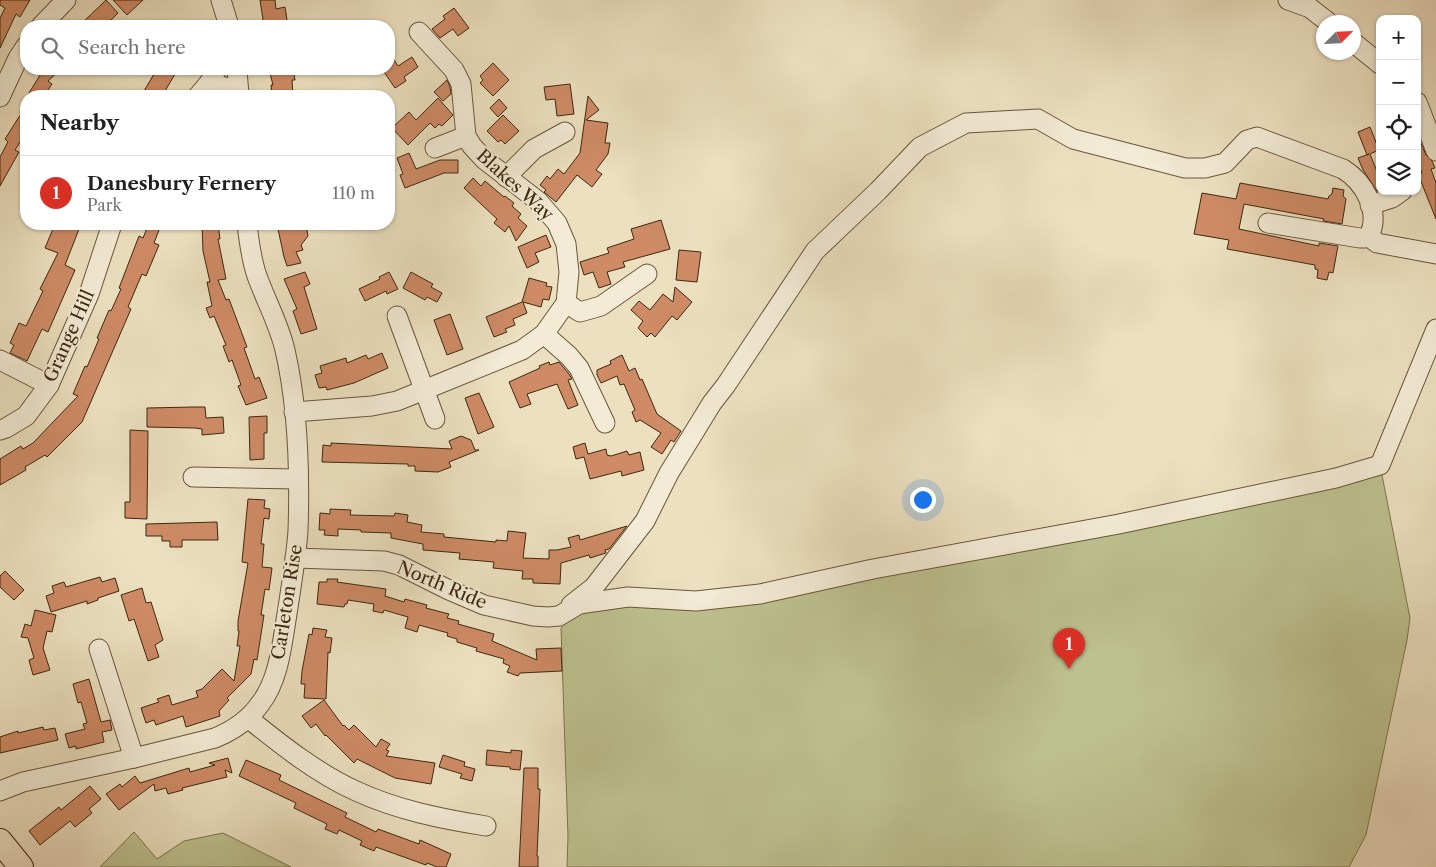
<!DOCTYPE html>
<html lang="en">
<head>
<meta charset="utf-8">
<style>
  body { margin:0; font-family:"Libre Caslon Text",serif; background:#f2f2f2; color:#202124 }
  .controls { position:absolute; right:15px; top:15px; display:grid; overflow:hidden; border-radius:10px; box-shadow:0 1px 4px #0004 }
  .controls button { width:45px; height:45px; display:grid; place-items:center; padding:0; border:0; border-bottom:1px solid #e0e0e0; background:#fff; color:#202124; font:25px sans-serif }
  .compass { position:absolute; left:1316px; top:15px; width:45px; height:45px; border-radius:50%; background:#fff; box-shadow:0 1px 4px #0004; rotate:66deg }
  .you { position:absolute; left:922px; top:499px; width:18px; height:18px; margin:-12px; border:4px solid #fff; border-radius:50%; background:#1a73e8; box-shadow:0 0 0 8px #1a73e833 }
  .badge { display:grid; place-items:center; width:32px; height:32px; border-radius:50%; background:#d93025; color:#fff; font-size:16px; font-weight:700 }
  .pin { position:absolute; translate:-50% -41px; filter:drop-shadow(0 1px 2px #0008) }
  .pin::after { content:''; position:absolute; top:26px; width:18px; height:15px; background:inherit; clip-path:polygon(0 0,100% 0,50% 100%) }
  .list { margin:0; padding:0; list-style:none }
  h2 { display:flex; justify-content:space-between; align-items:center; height:65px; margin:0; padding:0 20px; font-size:21px }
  h2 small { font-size:16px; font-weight:400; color:#757577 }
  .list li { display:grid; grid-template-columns:32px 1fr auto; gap:15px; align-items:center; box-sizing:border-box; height:75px; padding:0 20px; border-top:1px solid #e0e0e0 }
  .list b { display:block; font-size:19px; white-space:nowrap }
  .list p { margin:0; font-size:16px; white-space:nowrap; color:#757577 }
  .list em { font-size:16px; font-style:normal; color:#757577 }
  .icon { flex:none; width:28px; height:28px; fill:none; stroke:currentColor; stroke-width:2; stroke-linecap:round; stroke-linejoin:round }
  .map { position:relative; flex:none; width:1436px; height:867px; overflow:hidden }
  .search { position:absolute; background:#fff; box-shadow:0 1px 4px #0004; left:20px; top:20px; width:375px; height:55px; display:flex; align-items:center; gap:12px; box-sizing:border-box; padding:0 18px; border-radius:20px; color:#757577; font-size:19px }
  .panel { position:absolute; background:#fff; box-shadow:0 1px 4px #0004; left:20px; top:90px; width:375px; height:140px; border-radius:20px }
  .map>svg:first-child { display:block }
  .green { fill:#bdc18f; stroke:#7d744e }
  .building { fill:#ce8b66; stroke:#3d280e }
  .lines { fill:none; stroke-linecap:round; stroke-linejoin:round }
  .minor-casing { stroke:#69563a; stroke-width:21 }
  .major-casing { stroke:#3d280e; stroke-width:26 }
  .minor { stroke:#f3ebd6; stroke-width:19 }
  .major { stroke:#ece0c0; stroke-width:24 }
  .labels { text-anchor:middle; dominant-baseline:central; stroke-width:4; stroke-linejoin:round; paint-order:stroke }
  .street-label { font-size:18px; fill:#3d280e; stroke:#f3ebd6 }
</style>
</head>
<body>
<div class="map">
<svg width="1436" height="867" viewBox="0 0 1436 867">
  <rect width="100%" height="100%" fill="#ece0c0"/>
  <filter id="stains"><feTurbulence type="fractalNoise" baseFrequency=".004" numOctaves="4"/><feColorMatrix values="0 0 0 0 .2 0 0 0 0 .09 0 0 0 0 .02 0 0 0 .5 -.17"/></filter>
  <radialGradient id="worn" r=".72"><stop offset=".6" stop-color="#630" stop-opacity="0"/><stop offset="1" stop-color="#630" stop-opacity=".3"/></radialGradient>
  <g class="green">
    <path d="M1380,465L1410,618L1407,640L1366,835L1349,867H567L568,837L561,628L579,604L696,601Z"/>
    <path d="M134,832L157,859L184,841L223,833L291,867H100Z"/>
  </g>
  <g class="building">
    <path d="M0,0H30L20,17L16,14L0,48V18L5,8L0,5Z"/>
    <path d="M106,0L118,13L105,26H79Z"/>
    <path d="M113,0H143L127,15Z"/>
    <path d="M260,0H275L276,9L285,7L288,26H264Z"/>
    <path d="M454,8L469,28L458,36L453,29L440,38L432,29L445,19L443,16Z"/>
    <path d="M389,52L398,66L412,57L418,67L404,77L406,81L395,88L382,69H389Z"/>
    <path d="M493,63L509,80L493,96L480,83L483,80L480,76Z"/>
    <path d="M44,69H61L48,81L52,84L44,96H27Z"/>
    <path d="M157,69H178L162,96H141Z"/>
    <path d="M269,69H293L295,80H292L293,96H272L271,85H273Z"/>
    <path d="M447,80L450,87L451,94L443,101L434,92Z"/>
    <path d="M570,84L574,114L557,116L555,99L546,100L544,87Z"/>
    <path d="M588,96L599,110L586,120L608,123L605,143H610L608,154L596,170L602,174L592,187L577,175L556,202L544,192L546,190L540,185L547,176L550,179L558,169L564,174L580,153Z"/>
    <path d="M438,98L453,115L442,126L439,124L435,128L430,123L408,145L392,128L409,112L416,120Z"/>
    <path d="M499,99L507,108L498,117L490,108Z"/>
    <path d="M26,106V133L15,150L19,152L0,186V157L8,142L5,139Z"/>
    <path d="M503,115L519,131L505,144L501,140L498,142L487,131Z"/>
    <path d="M1370,127L1379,150L1370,154L1380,179V190L1377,191L1363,170L1358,158L1369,154L1367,155L1358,132Z"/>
    <path d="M1417,134L1426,155L1432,161L1435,168L1431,169L1436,183V219L1418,174L1422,173L1417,161Z"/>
    <path d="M409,153L416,169L440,160H458V173H444L405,188L400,175L403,174L397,158Z"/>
    <path d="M473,178L481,186L485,181L504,197L505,196L514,203L512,206L521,214L518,218L527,226L516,241L509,226L505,232L494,223L497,219L464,188Z"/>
    <path d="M1240,183L1328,199L1329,196L1332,194L1333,188L1344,190L1343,196L1346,199L1342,224L1323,221L1324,219L1244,204L1239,229L1319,246V243L1338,246L1333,273L1329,272L1327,280L1317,278L1318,270L1315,269V265L1227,249L1229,240L1194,234L1202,193L1236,199Z"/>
    <path d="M661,220L670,249L623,262L625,267L607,272L611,284L599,288L593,272L584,275L580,262L609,253L607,248L634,239L631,229Z"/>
    <path d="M55,224H81L65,265L75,270L48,332L42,329L27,361L10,353L14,345L10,343L19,323L26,326L43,291L40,289L58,253L45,248Z"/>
    <path d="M202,224H218L220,239H218L226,279L218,280L226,300L229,299L247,347L244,348L255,379L259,377L267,398L246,405L238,386L241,385L232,360L229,362L223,346L226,345L214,316L210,318L206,308L212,306L207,282H210L203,251Z"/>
    <path d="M306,224L308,236L301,245L303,250L296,252L301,263L287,266L284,257L278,229Z"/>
    <path d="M148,226L159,230L154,243L159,245L146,276L142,274L128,307L131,309L82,422L47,457L45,455L25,467L26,470L0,485V459L21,446L23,449L33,443L78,396L73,394L85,366L87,367L99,339L97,338L109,310L111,311L121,289L119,288L139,236L143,238Z"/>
    <path d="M546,235L551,247L535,253L539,262L527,268L518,247Z"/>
    <path d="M679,250L701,252L697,282L676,280Z"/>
    <path d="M305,272L310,284L304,287L317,329L301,334L293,311L297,309L284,279Z"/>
    <path d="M389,272L398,289L387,294L386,291L365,301L359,289L380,279L379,277Z"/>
    <path d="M411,272L433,284L431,287L442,293L437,302L427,297L425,300L403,288Z"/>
    <path d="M529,278L547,283L546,286L552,287L549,300L543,299L541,307L523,302L527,313L513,319L515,325L505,329L507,332L494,337L486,317L522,302Z"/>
    <path d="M675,287L692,302L677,320L672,316L655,337L651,333L647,337L638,328L643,321L631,310L639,301L650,310L663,294L673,302Z"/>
    <path d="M450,314L463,349L447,355L434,320Z"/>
    <path d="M382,353L388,368L354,383L327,390L326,387L319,388L315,375L322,373L320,366L346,358L347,363L366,355L368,359Z"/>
    <path d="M622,355L629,371L635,368L640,380L642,379L657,414L681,431L674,442L671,440L662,454L651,447L661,433L640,420L636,422L632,412L635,410L624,384L620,385L617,376L601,383L597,375V370L611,364L610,361Z"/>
    <path d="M549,362L550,365L559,362L569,374L572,379L568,380L578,405L568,409L557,384L527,394L531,404L520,408L509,382L540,368L539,366Z"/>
    <path d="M479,393L494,427L478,434L465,398Z"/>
    <path d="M193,407H205L206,418L223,417L224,433L202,435V429L195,428L147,427V408Z"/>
    <path d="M267,416V433H264V459L250,460L249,417Z"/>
    <path d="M130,430L148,431L147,519L125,518V502H130Z"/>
    <path d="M461,436L471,440L475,450H479L449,462L451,467L438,472L415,471V466H408V464L322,462L323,445L331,446V443L452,449L449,441Z"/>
    <path d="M585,443L588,454L606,449L607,455L611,456L627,451L629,455L640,452L644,470L622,476L621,471L590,479L584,457L576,459L573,447Z"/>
    <path d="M248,499L265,500L264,508L270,509L269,519L264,518L261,544H264L262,567L272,568L269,590L265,589L261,615H264L257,660L254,659L251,674L227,698L229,700L219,711L220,716L186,727L183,716L156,725L154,720L146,723L141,708L159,702L157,699L169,695L172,705L198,697L196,691L202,689L222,669L234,681L240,646H237L239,631H238V621L248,563L242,562Z"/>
    <path d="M330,509L351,510L350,515L394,516L395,513L408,515L407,522L422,525L421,532L444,534V537L496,542V540L507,541L508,531L526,533L523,558L549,559V550H557L571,547L568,538L579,535L580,540L627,526L609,549L605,550L606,553L590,558L589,555L561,563L560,584L533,583V579H522L523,571L493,568L494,562L459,559L460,553L423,550V544L391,538V533L361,532V530L338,529V536L324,535L325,530H319L320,513L330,514Z"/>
    <path d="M217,522L218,540H182V547H170V541H162V536H146V524Z"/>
    <path d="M5,571L24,590L14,600L0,587V576Z"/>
    <path d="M100,577L102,582L115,578L119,591L98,598V600L87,604V601L51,612L46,596L54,593L52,586L64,582L66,587Z"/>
    <path d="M327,579H338L337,582L386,589L385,596L404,602L405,599L427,605L426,608L449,614L447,618L459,621L458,624L494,634L492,641L537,660L536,649L561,648L562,671L520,673L518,676L507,672L510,666L503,663L504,659L476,651L477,648L457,642V639L447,636L448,633L419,625L417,632L405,628L408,617L384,610L383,613L373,611L374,604L348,600L347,604H345L344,607L317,604L319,582H327Z"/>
    <path d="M142,588L146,603L151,602L163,640L155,645L159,657L148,661L134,619L129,621L121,595Z"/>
    <path d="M35,610L56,615L52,632L47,631L43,648L50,670L33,675L29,660L34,658L28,638L21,637L25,624L31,626Z"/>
    <path d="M313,628L327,630L325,637L332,638L330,653L328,652L326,699L304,698L305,684H301L302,671L309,634L312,635Z"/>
    <path d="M89,679L101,722L110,720L112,730L102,732L104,742L76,749V746L69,748L65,734L85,729L83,724L87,723L81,702L78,703L73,684Z"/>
    <path d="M324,700L343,726L344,725L349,730L354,725L376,747L381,739L390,744L386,750L389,751L386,756L435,763L431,784L395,778L357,759L354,763L326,735L325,736L316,724L311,728L302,716Z"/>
    <path d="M43,727L44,730L55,728L58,740L0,753V737L18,731V733Z"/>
    <path d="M487,750L511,753V750L522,751L520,770L510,769V767L486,765Z"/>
    <path d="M443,755L465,762L464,766L475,769L472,781L460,778L462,774L439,767Z"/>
    <path d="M228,758L232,773L225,770L227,777L182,788L183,790L168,794L166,788L155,791L154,784L119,810L106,794L120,784L122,787L135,776L140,783L189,768L190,772L215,765L209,763Z"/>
    <path d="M246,760L281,775L279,780L347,813L345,817L376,832L378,829L419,844L420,840L451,854L446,867H437L427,863L426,865L376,847L374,851L360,845L362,841L339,830L337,834L325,829L327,824L294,808L296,803L239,776Z"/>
    <path d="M524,768H538V789H540L537,856H538V867H519Z"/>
    <path d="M90,786L101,799L89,809L92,813L75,827L70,821L40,845L29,831L59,807L61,810Z"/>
  </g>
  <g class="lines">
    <defs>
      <g id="minor">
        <path d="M221,0L229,26"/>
        <path d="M1288,0L1310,8L1328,22"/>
        <path d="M41,26L66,0"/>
        <path d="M1354,43L1380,64"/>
        <path d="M237,69L239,96"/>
        <path d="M209,83L239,91"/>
        <path d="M198,96L209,83L217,69"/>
        <path d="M0,97L18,58L26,46"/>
        <path d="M1417,102L1436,151"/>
        <path d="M435,148L466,136"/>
        <path d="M506,177L534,149L565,132"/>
        <path d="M1370,205L1392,198L1402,191"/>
        <path d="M1368,236L1377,243L1436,254"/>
        <path d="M566,303L580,312L601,306L647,274"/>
        <path d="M397,316L435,419"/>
        <path d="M544,334L569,356L579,368L605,423"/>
        <path d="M0,360L49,385"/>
        <path d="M294,412L372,406L397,401L424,390L522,350L544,334L566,303L569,272L566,244L557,223L538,201L485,160L472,146L466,136L461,84L454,70L419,32"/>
        <path d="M0,430L6,428L26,416L49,385L89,294L112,224"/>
        <path d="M193,477L297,479"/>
        <path d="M295,558L384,561L399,565L449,590L484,605L533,616L548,617L559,616L579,604L628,597L696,601L760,594L873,569L1119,524L1336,478L1380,465L1436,329"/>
        <path d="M571,605L594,587L645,521L669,473L712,403L726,385L815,251L878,191L920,147L966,123L1038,119L1073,139L1185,168H1205L1225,163L1247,140L1257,137L1343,169C1364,182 1380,210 1370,234L1365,238H1360L1268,223"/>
        <path d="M99,649L134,758"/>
        <path d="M248,718C280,744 318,774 356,791C397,810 442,819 486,826"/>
        <path d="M0,791L23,782L134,758L215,738C232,731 249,720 260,704C279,680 282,644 287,614C291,587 296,559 298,531C300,473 298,407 285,350C279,324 266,301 257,276C251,259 249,241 247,224"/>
      </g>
      <path id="major" d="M0,841L21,867"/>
    </defs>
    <use href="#minor" class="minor-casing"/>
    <use href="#major" class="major-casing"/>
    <use href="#minor" class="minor"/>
    <use href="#major" class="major"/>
  </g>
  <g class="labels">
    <g class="street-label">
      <text transform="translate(515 185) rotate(42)">Blakes Way</text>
      <text transform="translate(69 336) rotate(-66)">Grange Hill</text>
      <text transform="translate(442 585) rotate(23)">North Ride</text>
      <text transform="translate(287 602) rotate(-81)">Carleton Rise</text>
    </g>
  </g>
  <rect width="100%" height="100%" filter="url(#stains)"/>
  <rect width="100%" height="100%" fill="url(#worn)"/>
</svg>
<div class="controls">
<button>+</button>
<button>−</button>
<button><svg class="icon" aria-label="locate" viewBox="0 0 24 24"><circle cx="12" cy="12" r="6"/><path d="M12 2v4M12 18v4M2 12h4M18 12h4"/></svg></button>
<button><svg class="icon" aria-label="layers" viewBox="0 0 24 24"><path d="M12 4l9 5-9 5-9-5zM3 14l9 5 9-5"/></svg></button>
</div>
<svg class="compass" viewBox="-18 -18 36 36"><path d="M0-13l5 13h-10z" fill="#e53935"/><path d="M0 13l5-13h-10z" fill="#757577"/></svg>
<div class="you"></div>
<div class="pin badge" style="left:1069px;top:669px">1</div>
<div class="search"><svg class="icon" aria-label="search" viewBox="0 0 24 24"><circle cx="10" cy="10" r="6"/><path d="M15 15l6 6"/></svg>Search here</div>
<section class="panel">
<h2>Nearby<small></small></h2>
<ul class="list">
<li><span class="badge">1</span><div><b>Danesbury Fernery</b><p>Park</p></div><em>110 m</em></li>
</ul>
</section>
</div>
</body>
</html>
